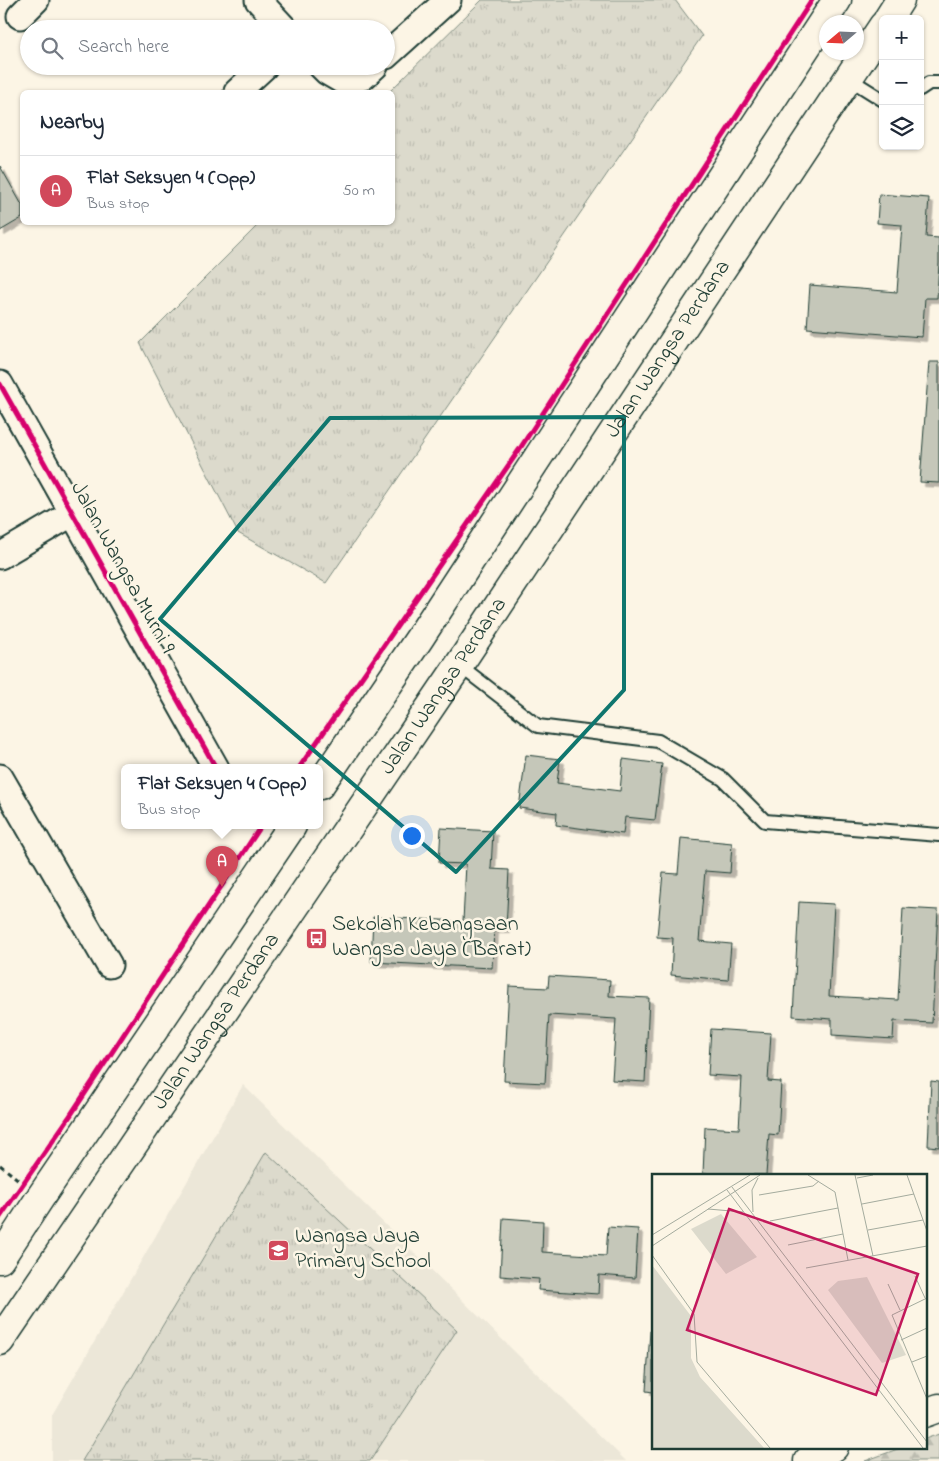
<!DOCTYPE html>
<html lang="en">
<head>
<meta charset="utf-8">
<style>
  body { margin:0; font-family:"Indie Flower",sans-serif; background:#f2f2f3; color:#1f2937 }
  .controls { position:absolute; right:15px; top:15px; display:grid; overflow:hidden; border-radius:8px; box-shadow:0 1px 4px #0004 }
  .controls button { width:45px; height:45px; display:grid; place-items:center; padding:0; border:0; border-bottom:1px solid #e0e1e3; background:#fff; color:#1f2937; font:25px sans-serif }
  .compass { position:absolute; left:819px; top:15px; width:45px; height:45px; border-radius:50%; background:#fff; box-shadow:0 1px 4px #0004; rotate:251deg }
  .you { position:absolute; left:411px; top:835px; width:18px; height:18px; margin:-12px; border:4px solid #fff; border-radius:50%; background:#1a73e8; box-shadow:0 0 0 8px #1a73e833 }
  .badge { display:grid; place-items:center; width:32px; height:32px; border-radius:50%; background:#d1495b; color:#fff; font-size:16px; font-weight:700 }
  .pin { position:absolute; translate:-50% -41px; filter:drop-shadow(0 1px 2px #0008) }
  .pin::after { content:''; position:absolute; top:26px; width:18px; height:15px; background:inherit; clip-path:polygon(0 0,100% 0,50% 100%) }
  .popup { position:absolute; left:121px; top:764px; width:202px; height:65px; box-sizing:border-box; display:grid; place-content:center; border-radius:8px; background:#fff; filter:drop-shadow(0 1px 4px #0005); font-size:16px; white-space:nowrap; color:#747a83 }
  .popup b { font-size:19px; color:#1f2937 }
  .popup::after { content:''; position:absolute; left:50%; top:100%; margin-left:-10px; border:10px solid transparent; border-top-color:#fff }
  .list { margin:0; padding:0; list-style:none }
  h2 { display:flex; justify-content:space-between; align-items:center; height:65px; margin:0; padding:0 20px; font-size:21px }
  h2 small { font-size:16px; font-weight:400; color:#747a83 }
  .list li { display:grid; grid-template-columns:32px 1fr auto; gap:15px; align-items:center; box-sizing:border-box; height:70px; padding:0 20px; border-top:1px solid #e0e1e3 }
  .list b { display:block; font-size:19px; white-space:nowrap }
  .list p { margin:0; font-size:16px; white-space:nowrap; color:#747a83 }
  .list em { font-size:16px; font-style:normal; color:#747a83 }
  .icon { flex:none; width:28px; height:28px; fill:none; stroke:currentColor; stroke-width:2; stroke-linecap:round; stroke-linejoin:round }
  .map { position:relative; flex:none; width:939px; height:1461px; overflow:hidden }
  .search { position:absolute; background:#fff; box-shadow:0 1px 4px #0004; left:20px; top:20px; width:375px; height:55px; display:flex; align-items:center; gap:12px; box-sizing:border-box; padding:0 18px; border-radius:28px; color:#747a83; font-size:19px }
  .panel { position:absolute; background:#fff; box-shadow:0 1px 4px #0004; left:20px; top:90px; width:375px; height:135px; border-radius:8px }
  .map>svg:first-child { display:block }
  .built { fill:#ece7d8 }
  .forest { fill:url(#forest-firs); stroke:#7e8c80 }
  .park { fill:url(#park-tufts); stroke:#7e8c80 }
  .building { fill:#c5c7b9; stroke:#1f3d34; filter:url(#shadow) }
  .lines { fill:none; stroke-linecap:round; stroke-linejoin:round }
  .service-casing { stroke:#1f3d34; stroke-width:16 }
  .minor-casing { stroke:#1f3d34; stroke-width:29 }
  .tertiary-casing { stroke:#1f3d34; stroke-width:31 }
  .secondary-casing { stroke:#1f3d34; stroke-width:31 }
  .path { stroke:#1f3d34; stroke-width:3; stroke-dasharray:5 4; stroke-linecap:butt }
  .service { stroke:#fcf5e5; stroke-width:12 }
  .minor { stroke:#fcf5e5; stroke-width:25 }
  .tertiary { stroke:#fcf5e5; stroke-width:28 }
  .secondary { stroke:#fcf5e5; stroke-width:28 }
  .cycleway-casing { stroke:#fcf5e5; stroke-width:8 }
  .cycleway { stroke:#d6006c; stroke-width:5 }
  .marked { fill:none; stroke:#0f766e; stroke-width:4; stroke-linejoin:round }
  .labels { text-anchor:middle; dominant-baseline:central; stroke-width:5; stroke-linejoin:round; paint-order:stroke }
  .street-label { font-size:22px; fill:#1f3d34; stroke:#fcf5e5 }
  .poi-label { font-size:22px; fill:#1f3d34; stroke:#fcf5e5; text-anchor:start }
  .inset-road { fill:none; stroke:#a4ab9e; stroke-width:1 }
  .view { fill:#c2185b; fill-opacity:0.15; stroke:#c2185b; stroke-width:2.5 }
  .inset-edge { fill:none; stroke:#1f3d34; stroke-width:2.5 }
</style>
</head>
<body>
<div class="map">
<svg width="939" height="1461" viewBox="0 0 939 1461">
  <defs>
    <pattern id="forest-firs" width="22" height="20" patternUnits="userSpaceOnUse" patternTransform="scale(1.25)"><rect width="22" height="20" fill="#dcdacc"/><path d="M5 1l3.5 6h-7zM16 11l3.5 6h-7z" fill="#bcbcb0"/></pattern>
    <pattern id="park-tufts" width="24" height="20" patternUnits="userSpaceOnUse" patternTransform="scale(1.25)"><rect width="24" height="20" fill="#dcdacc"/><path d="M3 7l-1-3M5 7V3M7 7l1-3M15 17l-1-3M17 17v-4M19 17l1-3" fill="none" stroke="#bcbcb0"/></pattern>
    <filter id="shadow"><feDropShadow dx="4.5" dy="4.5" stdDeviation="0" flood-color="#0004"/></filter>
  </defs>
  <rect width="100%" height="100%" fill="#fcf5e5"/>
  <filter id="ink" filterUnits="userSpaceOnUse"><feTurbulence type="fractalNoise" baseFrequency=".02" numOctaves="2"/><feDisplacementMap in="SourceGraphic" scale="10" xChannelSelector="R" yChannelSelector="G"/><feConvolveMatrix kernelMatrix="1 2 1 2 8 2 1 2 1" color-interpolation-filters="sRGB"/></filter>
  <g filter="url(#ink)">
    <path class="built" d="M243,1085L626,1461H52V1415Z"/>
    <path class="forest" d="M939,1434V1461H865L903,1447H925V1439Z"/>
    <g class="park">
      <path d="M482,0H675L702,36L326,583L238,533L140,343L260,223L392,222V92H389Z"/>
      <path d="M266,1152L457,1330L370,1461H82Z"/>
    </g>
    <g class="building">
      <path d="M0,166L22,205V218L0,231Z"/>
      <path d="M879,194L929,198L926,237L939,238V263L937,298H925L922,337L807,328L810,285L897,292L902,225L877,223Z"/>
      <path d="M929,362H939V483L920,482Z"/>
      <path d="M526,755L560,759L557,783L620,791L623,759L662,764L655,820L625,817L623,834L556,825L557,813L519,808Z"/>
      <path d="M441,828L493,831L491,869L509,870L506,929H494L492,968L371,962L373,917L463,921L466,864L439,863Z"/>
      <path d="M681,838L732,843L730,873L705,871L699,941L731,944L728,980L671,975L673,938L657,937L663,873L678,874Z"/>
      <path d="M799,902L834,904L829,996L898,1000L903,908L938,910L932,1023L894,1021L893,1039L832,1035V1019L793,1016Z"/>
      <path d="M549,976L610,980L609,996L649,998L645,1082L612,1080L616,1019L549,1015L545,1083L504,1081L509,986L548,988Z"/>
      <path d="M711,1029L771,1033L768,1081L781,1082L778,1135L769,1134L766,1175L703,1174L705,1127L739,1129L742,1077L708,1075Z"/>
      <path d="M931,1081L939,1082V1147L928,1146Z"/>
      <path d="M503,1218L543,1221L542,1252L606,1256L608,1227L638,1229L635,1278L599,1275L598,1294L538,1290L539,1279L500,1276Z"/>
      <path d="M650,1331H653V1392L646,1391Z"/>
    </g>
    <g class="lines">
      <defs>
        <g id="service">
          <path d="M848,78L883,100"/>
          <path d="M920,89L929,83H939"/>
          <path d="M459,665L538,726L658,741L723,779L765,821L939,835"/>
        </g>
        <g id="minor">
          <path d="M258,0L285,29"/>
          <path d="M20,16L36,0"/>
          <path d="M386,56L448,0"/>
          <path d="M321,66L327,72L346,83L363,77L375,66"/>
          <path d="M237,92L265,66"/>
          <path d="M0,384L216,768"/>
          <path d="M0,556L73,513"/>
          <path d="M0,777L109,965"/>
        </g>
        <g id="tertiary">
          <path d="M925,1413L939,1408"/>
          <path d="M808,1461L814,1455L834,1447"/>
        </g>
        <g id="secondary">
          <path d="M888,19L900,0"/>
          <path d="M320,785L419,639L837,0"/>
          <path d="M0,1259L40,1198L292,826"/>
          <path id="s1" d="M0,1341L459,665L883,26"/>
        </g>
      </defs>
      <use href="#service" class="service-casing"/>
      <use href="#minor" class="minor-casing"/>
      <use href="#tertiary" class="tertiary-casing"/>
      <use href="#secondary" class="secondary-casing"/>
      <path class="path" d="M0,1165L20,1181"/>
      <use href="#service" class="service"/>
      <use href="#minor" class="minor"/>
      <use href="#tertiary" class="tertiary"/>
      <use href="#secondary" class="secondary"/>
      <defs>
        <g id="cycleway">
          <path d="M0,384L216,768"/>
          <path d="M299,768L519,450L812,0"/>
          <path d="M0,1217L70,1116L261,826"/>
        </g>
      </defs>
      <use href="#cycleway" class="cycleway-casing"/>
      <use href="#cycleway" class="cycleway"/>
    </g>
  </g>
  <path class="marked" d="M624,417V690L456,872L160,619L330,418Z"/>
  <defs>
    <symbol id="bus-square" viewBox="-11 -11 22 22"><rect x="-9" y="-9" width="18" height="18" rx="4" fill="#d1495b" stroke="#fcf5e5"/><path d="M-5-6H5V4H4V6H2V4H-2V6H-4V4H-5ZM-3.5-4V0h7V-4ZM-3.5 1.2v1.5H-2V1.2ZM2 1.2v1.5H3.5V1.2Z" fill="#fff"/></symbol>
    <symbol id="school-square" viewBox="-11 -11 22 22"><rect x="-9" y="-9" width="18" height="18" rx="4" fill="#d1495b" stroke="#fcf5e5"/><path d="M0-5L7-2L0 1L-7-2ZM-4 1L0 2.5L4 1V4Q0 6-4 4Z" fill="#fff"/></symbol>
  </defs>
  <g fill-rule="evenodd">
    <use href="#bus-square" x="304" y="926" width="25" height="25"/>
    <use href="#school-square" x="266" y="1238" width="25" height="25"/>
  </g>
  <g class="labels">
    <g class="street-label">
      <text stroke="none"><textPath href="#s1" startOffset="1196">Jalan Wangsa Perdana</textPath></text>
      <text transform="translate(122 568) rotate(61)">Jalan Wangsa Murni 9</text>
      <text stroke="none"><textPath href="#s1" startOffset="791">Jalan Wangsa Perdana</textPath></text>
      <text stroke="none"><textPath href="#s1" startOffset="386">Jalan Wangsa Perdana</textPath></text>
    </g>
    <g class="poi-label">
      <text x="332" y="925">Sekolah Kebangsaan<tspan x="332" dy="25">Wangsa Jaya (Barat)</tspan></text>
      <text x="295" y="1237">Wangsa Jaya<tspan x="295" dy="25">Primary School</tspan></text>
    </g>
  </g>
  <g transform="translate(652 1174)">
    <rect width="275" height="275" fill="#fcf5e5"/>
    <path d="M0,91L39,142V184L48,203L112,274H0Z" fill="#dcdacc"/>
    <path d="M69,40L105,83L74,100L39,55ZM215,103L254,181L230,189L176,116L186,107Z" fill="#dcdacc"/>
    <path class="inset-road" d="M156,1L183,18L196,86M203,1L221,82M255,1L275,57M205,4L221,1M80,13L275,268M75,16L271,274M107,21L161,12L167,7M210,30L262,20M56,35L91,38M101,38L100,16L106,4M118,47L186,34M216,56L271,46M0,61L98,1M136,71L191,60M0,72L108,1M0,81L42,140L45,188L118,274M154,94L275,72M263,102L273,124M236,110L248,136M275,124L240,141L275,225M249,166L275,154M260,188L275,182"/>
    <path class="view" d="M77,35L266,100L224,221L35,156Z"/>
    <rect width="275" height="275" class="inset-edge"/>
  </g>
</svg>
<div class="controls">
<button>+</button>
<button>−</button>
<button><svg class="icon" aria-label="layers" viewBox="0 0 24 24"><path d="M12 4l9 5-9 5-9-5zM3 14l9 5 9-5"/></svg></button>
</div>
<svg class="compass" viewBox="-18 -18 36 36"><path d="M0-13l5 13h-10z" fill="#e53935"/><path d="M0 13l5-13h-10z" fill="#747a83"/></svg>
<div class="you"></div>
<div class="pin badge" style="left:222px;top:887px">A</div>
<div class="popup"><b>Flat Seksyen 4 (Opp)</b>Bus stop</div>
<div class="search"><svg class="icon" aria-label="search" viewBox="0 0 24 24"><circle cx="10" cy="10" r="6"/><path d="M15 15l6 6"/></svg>Search here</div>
<section class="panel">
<h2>Nearby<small></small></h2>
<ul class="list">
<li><span class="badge">A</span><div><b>Flat Seksyen 4 (Opp)</b><p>Bus stop</p></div><em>50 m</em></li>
</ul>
</section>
</div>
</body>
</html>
